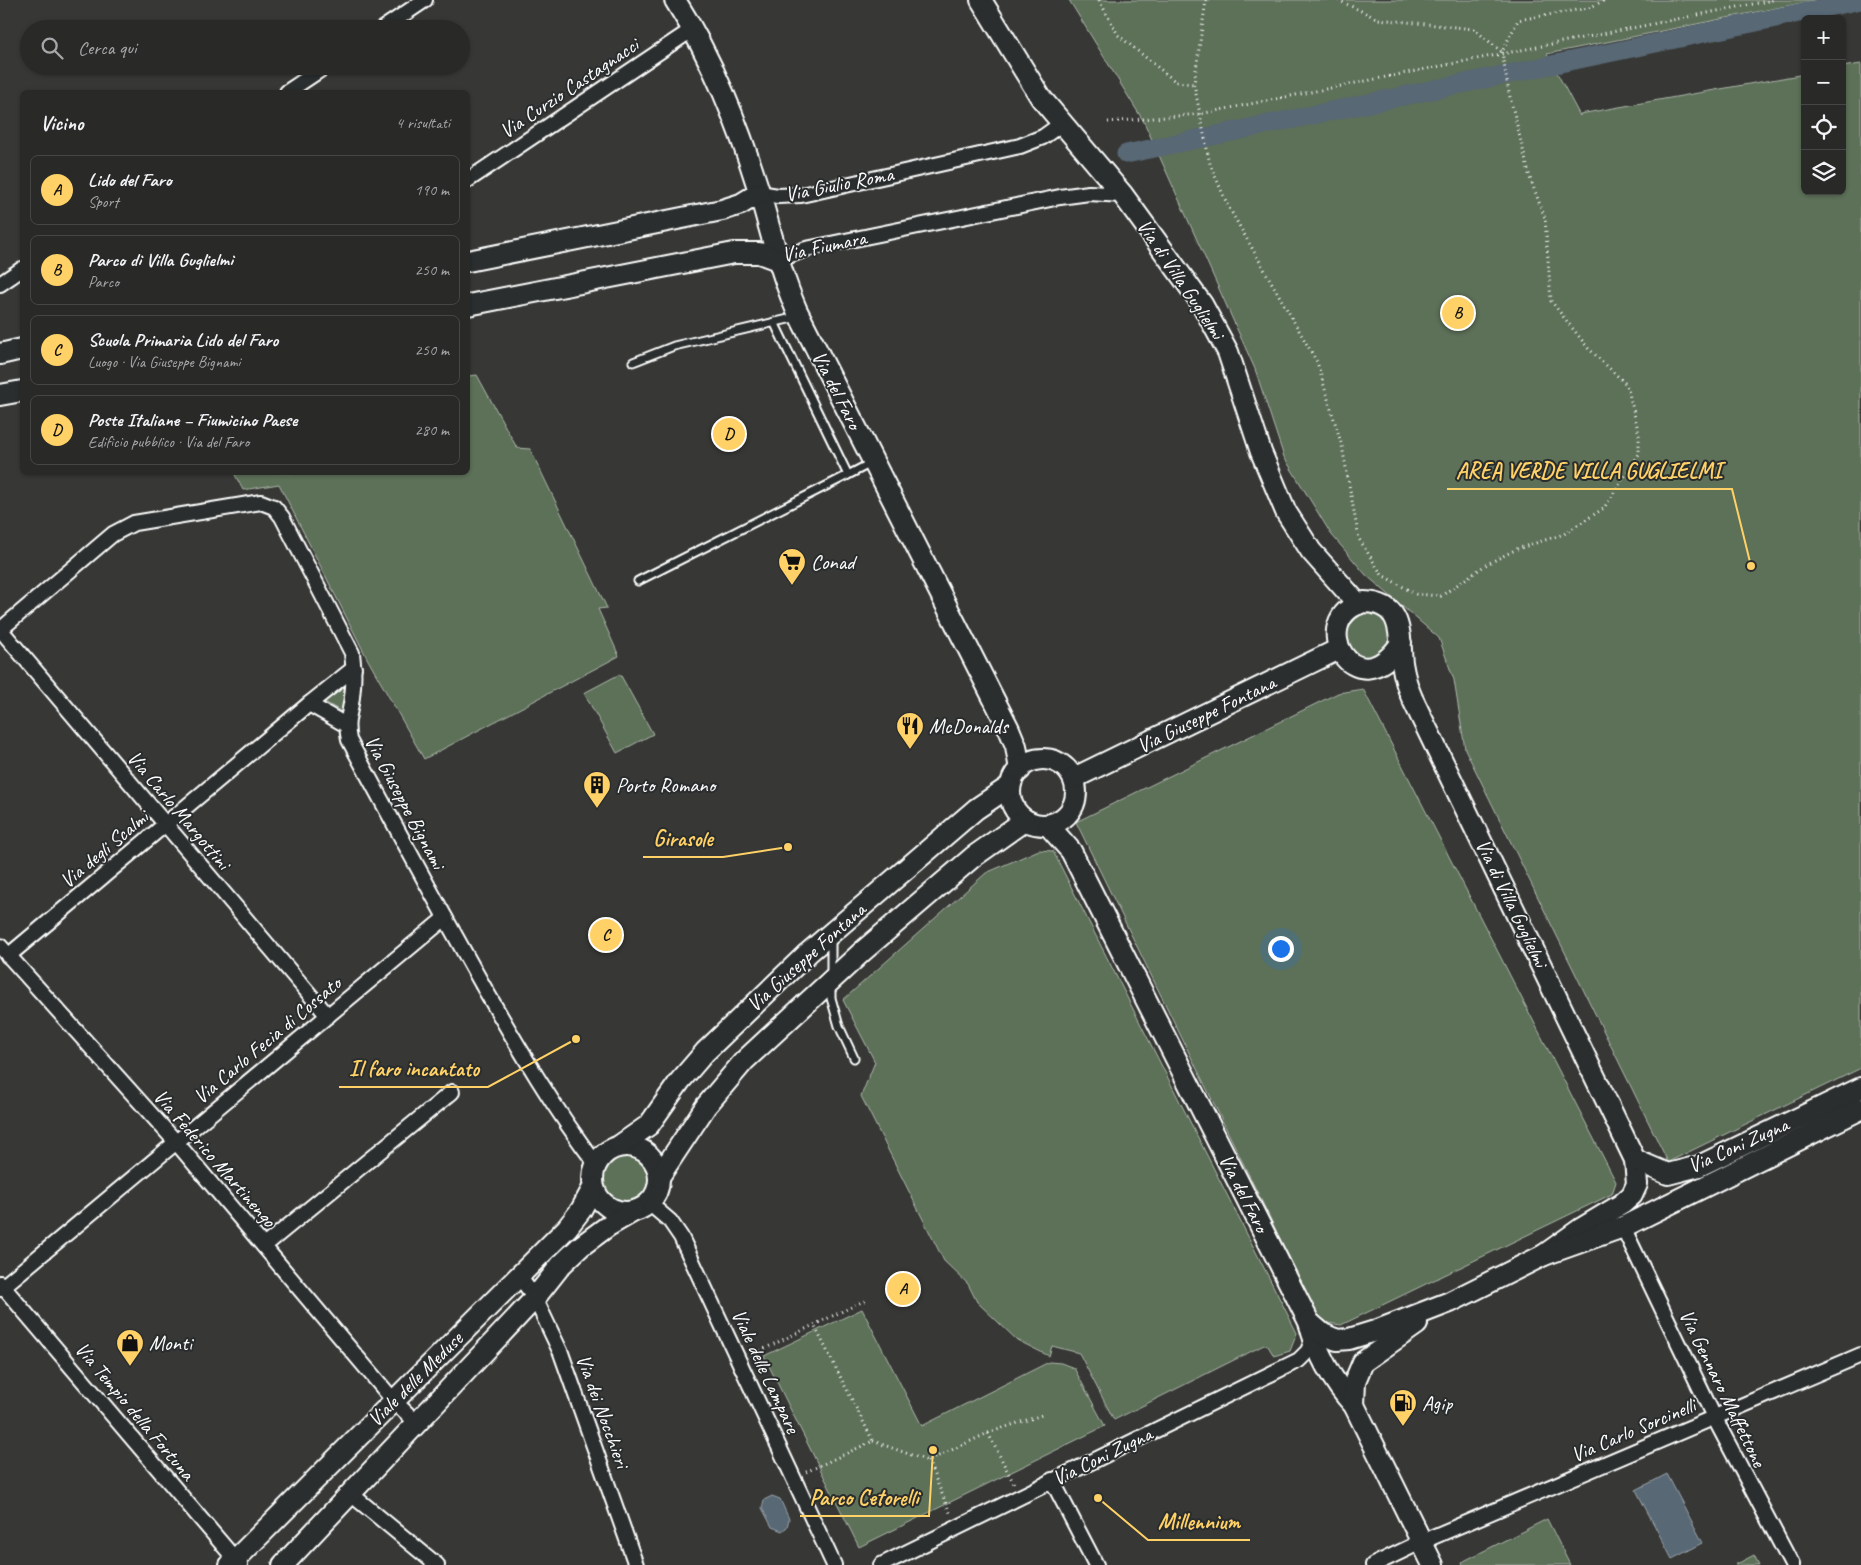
<!DOCTYPE html>
<html lang="it">
<head>
<meta charset="utf-8">
<style>
  body { margin:0; font-family:Caveat,sans-serif; background:#313230; color:#f1f3f6 }
  .controls { position:absolute; right:15px; top:15px; display:grid; overflow:hidden; border-radius:8px; box-shadow:0 1px 4px #0004 }
  .controls button { width:45px; height:45px; display:grid; place-items:center; padding:0; border:0; border-bottom:1px solid #454645; background:#292a28; color:#f1f3f6; font:25px sans-serif }
  .you { position:absolute; left:1280px; top:948px; width:18px; height:18px; margin:-12px; border:4px solid #fff; border-radius:50%; background:#1a73e8; box-shadow:0 0 0 8px #1a73e833 }
  .badge { display:grid; place-items:center; width:32px; height:32px; border-radius:50%; background:#ffd166; color:#111; font-size:16px; font-weight:700 }
  .pin { position:absolute; translate:-50% -50%; border:2px solid #fff; box-shadow:0 1px 5px #0006 }
  .list { margin:0; padding:0; list-style:none }
  h2 { display:flex; justify-content:space-between; align-items:center; height:65px; margin:0; padding:0 20px; font-size:21px }
  h2 small { font-size:16px; font-weight:400; color:#a5a7a8 }
  .list li { display:grid; grid-template-columns:32px 1fr auto; gap:15px; align-items:center; box-sizing:border-box; height:70px; margin:0 10px 10px; padding:0 10px; border:1px solid #454645; border-radius:8px }
  .list b { display:block; font-size:19px; white-space:nowrap }
  .list p { margin:0; font-size:16px; white-space:nowrap; color:#a5a7a8 }
  .list em { font-size:16px; font-style:normal; color:#a5a7a8 }
  .icon { flex:none; width:28px; height:28px; fill:none; stroke:currentColor; stroke-width:2; stroke-linecap:round; stroke-linejoin:round }
  .map { position:relative; flex:none; width:1861px; height:1565px; overflow:hidden }
  .search { position:absolute; background:#292a28; box-shadow:0 1px 4px #0004; left:20px; top:20px; width:450px; height:55px; display:flex; align-items:center; gap:12px; box-sizing:border-box; padding:0 18px; border-radius:28px; color:#a5a7a8; font-size:19px }
  .panel { position:absolute; background:#292a28; box-shadow:0 1px 4px #0004; left:20px; top:90px; width:450px; height:385px; border-radius:8px }
  .map>svg:first-child { display:block }
  .green { fill:#5d7059; stroke:#aeb8ac }
  .water { fill:#596775; stroke:#9ba4ac }
  .lines { fill:none; stroke-linecap:round; stroke-linejoin:round }
  .canal { stroke:#596775; stroke-width:19 }
  .lane-casing { stroke:#fff; stroke-width:11 }
  .street-casing { stroke:#fff; stroke-width:18 }
  .secondary-casing { stroke:#fff; stroke-width:24 }
  .path { stroke:#fff; stroke-width:3; stroke-dasharray:1 4; stroke-linecap:butt }
  .lane { stroke:#2a2d2e; stroke-width:7 }
  .street { stroke:#2a2d2e; stroke-width:14 }
  .secondary { stroke:#2a2d2e; stroke-width:20 }
  .labels { text-anchor:middle; dominant-baseline:central; stroke-width:4; stroke-linejoin:round; paint-order:stroke }
  .street-label { font-size:21px; fill:#fff; stroke:#2a2d2e }
  .poi-label { font-size:21px; fill:#fff; stroke:#2a2d2e; text-anchor:start }
  .leader { fill:none; stroke:#ffd166; stroke-width:2 }
  .callout-dot { fill:#ffd166; stroke:#2a2d2e; stroke-width:2 }
  .callout-label { font-size:22px; text-anchor:middle; font-weight:bold; fill:#ffd166; stroke:#2a2d2e; stroke-width:4; stroke-linejoin:round; paint-order:stroke }
</style>
</head>
<body>
<div class="map">
<svg width="1861" height="1565" viewBox="0 0 1861 1565">
  <rect width="100%" height="100%" fill="#373835"/>
  <filter id="ink" filterUnits="userSpaceOnUse"><feTurbulence type="fractalNoise" baseFrequency=".02" numOctaves="2"/><feDisplacementMap in="SourceGraphic" scale="10" xChannelSelector="R" yChannelSelector="G"/><feConvolveMatrix kernelMatrix="1 2 1 2 8 2 1 2 1" color-interpolation-filters="sRGB"/></filter>
  <g filter="url(#ink)">
    <g class="green">
      <path d="M1069,0H1816L1547,54L1580,116V114L1805,74V191H1842V67L1861,64V1068L1668,1162L1465,749L1454,680L1439,638L1366,575L1331,534L1284,457L1255,369L1144,122Z"/>
      <path d="M477,375L517,448L530,449L607,608L598,609L619,656L424,759L368,660L279,484L243,490L234,473L468,472V376Z"/>
      <path d="M1366,611H1375L1387,618L1394,642L1375,660L1356,657L1345,643L1348,622Z"/>
      <path d="M620,674L653,734L617,753L584,693Z"/>
      <path d="M345,687L342,712L325,702Z"/>
      <path d="M1363,689L1616,1182L1612,1194L1341,1325L1328,1323L1317,1314L1076,822L1338,693Z"/>
      <path d="M1039,850L1053,851L1297,1333L1290,1351L1274,1356L1268,1346L1264,1345L1114,1420L1079,1353L1052,1346L1049,1356L1017,1340L977,1302L968,1284L944,1261L861,1096L875,1062L843,1000L986,873Z"/>
      <circle cx="626" cy="1179" r="23"/>
      <path d="M862,1309L922,1426L1049,1362L1061,1363L1074,1368L1105,1426L859,1547L764,1356Z"/>
      <path d="M1547,1519L1570,1565H1463L1462,1562Z"/>
      <path d="M1754,1555L1759,1565H1735Z"/>
    </g>
    <g class="water">
      <path d="M1667,1474L1703,1543L1672,1559L1636,1490Z"/>
      <path d="M772,1496L780,1499L789,1519L787,1527L782,1531L772,1527L762,1508L764,1500Z"/>
    </g>
    <g class="lines">
      <path class="canal" d="M1126,154L1861,0"/>
      <defs>
        <g id="lane">
          <path d="M774,322L848,475L873,462"/>
          <path d="M633,362L674,346L797,317"/>
          <path d="M638,581L848,475"/>
          <path d="M831,938V998L839,1026L854,1058"/>
        </g>
        <g id="street">
          <path d="M382,29L425,0"/>
          <path d="M287,92L326,66"/>
          <path d="M468,180L693,29"/>
          <path d="M759,193L778,196L801,195L1020,146L1043,137L1061,124"/>
          <path d="M778,260L806,249L1060,197L1089,193L1123,195"/>
          <path d="M0,284L22,269"/>
          <path d="M0,629L328,1016"/>
          <path d="M0,630L113,534L134,523L261,502L274,507L282,517L352,653C354,668 354,682 352,697C350,716 345,720 349,740C394,824 439,908 486,991C520,1050 554,1109 596,1164"/>
          <path d="M309,704L354,668"/>
          <path d="M0,946L176,1142L394,1401L417,1423"/>
          <path d="M8,956L309,704L346,725"/>
          <path d="M649,1203L670,1221L681,1237L834,1565"/>
          <path d="M1623,1227L1714,1417L1792,1565"/>
          <path d="M264,1246L452,1092"/>
          <path d="M519,1276L535,1298L561,1353L636,1565"/>
          <path d="M0,1283L240,1565"/>
          <path d="M0,1289L445,918"/>
          <path d="M1052,1480L1096,1565"/>
          <path d="M351,1494L437,1565"/>
          <path d="M881,1565L1299,1360L1308,1351L1313,1338"/>
          <path d="M1373,1565L1421,1542L1861,1355"/>
        </g>
        <g id="secondary">
          <path d="M675,0C713,60 738,124 759,191C771,232 780,272 797,311L1009,729L1016,746L1020,770"/>
          <path d="M981,0L1041,98L1123,195L1202,304L1228,352L1261,452L1286,512L1311,551L1358,604"/>
          <path d="M468,261L722,210L741,204L759,193"/>
          <path d="M468,305L734,253H759L778,260"/>
          <path d="M0,354L22,349"/>
          <path d="M0,395L22,391"/>
          <path d="M1401,643C1355,711 1304,619 1364,602C1404,603 1399,635 1402,663C1404,675 1407,687 1412,698L1635,1160L1637,1184L1632,1195L1622,1204L1582,1228L1544,1255"/>
          <circle cx="1043" cy="792" r="33"/>
          <path d="M1074,778L1339,649"/>
          <path d="M1048,825L1071,851L1309,1322C1316,1351 1333,1383 1354,1405L1433,1565"/>
          <circle cx="626" cy="1179" r="33"/>
          <path d="M619,1146L649,1125L680,1081L705,1052L808,953L976,809L1010,786"/>
          <path d="M1635,1160L1668,1174L1699,1166L1861,1088"/>
          <path d="M659,1177L706,1106L744,1061L863,951L973,857L1024,821"/>
          <path d="M1309,1322L1323,1334L1337,1340L1349,1339L1375,1331L1450,1302L1544,1255L1623,1227L1861,1109"/>
          <path d="M1354,1405L1355,1381L1363,1362L1417,1324"/>
          <path d="M230,1565L567,1228L581,1210L593,1188"/>
          <path d="M283,1565L535,1298L561,1265L581,1246L608,1226L634,1211"/>
        </g>
      </defs>
      <use href="#lane" class="lane-casing"/>
      <use href="#street" class="street-casing"/>
      <use href="#secondary" class="secondary-casing"/>
      <g class="path">
        <path d="M1099,0L1118,35L1176,82L1194,84"/>
        <path d="M1206,0L1194,84L1210,164L1228,206L1317,362L1342,446L1359,539L1382,575L1416,594L1441,596L1487,564L1517,549L1564,534L1604,508L1639,454V434L1627,385L1588,348L1551,301L1545,218L1530,178L1509,93L1502,52"/>
        <path d="M1338,0L1378,19L1474,29L1502,52L1518,20L1589,8L1605,0"/>
        <path d="M1108,122L1200,114L1773,0"/>
        <path d="M751,1355L868,1299"/>
        <path d="M988,1433L1045,1414"/>
        <path d="M873,1441L928,1461L988,1433L1014,1484"/>
        <path d="M928,1461L951,1515"/>
        <path d="M806,1472L873,1441L814,1325"/>
      </g>
      <use href="#lane" class="lane"/>
      <use href="#street" class="street"/>
      <use href="#secondary" class="secondary"/>
    </g>
  </g>
  <defs>
    <symbol id="supermarket-pin" viewBox="-11 -11 22 30"><path d="M0 17L-7.5 6A9.5 9.5 0 1 1 7.5 6Z" fill="#ffd166" stroke="#2a2d2e"/><path d="M-6-5.5h2.5l.6 2H6L4.5 2H-2.5L-4.4-4H-6ZM-1.5 3.2a1.3 1.3 0 1 0 .1 0ZM3 3.2a1.3 1.3 0 1 0 .1 0Z" fill="#111"/></symbol>
    <symbol id="restaurant-pin" viewBox="-11 -11 22 30"><path d="M0 17L-7.5 6A9.5 9.5 0 1 1 7.5 6Z" fill="#ffd166" stroke="#2a2d2e"/><path d="M-5-6h1v4h1v-4h1v4h1v-4h1v5L-1.5 .5V6h-2V.5L-5-1ZM5-6V6H3V1.5H1.5Q1.5-4 5-6Z" fill="#111"/></symbol>
    <symbol id="building-pin" viewBox="-11 -11 22 30"><path d="M0 17L-7.5 6A9.5 9.5 0 1 1 7.5 6Z" fill="#ffd166" stroke="#2a2d2e"/><path d="M-4-6H4V6H1V3H-1V6H-4ZM-2.5-4.3h1.7v1.8h-1.7ZM.8-4.3h1.7v1.8H.8ZM-2.5-1h1.7V.8h-1.7ZM.8-1h1.7V.8H.8Z" fill="#111"/></symbol>
    <symbol id="shop-pin" viewBox="-11 -11 22 30"><path d="M0 17L-7.5 6A9.5 9.5 0 1 1 7.5 6Z" fill="#ffd166" stroke="#2a2d2e"/><path d="M-5-2.5h2.3a2.7 3.5 0 0 1 5.4 0H5L5.5 6h-11ZM-1.5-2.5h3a1.5 2.3 0 0 0-3 0Z" fill="#111"/></symbol>
    <symbol id="fuel-pin" viewBox="-11 -11 22 30"><path d="M0 17L-7.5 6A9.5 9.5 0 1 1 7.5 6Z" fill="#ffd166" stroke="#2a2d2e"/><path d="M-5.5-6h7V0h2V4h1.3V-2.5L3-4.5l.8-.8L6-3V5H2.5V1h-1V6h-7ZM-4.2-4.7v3.2H.2V-4.7Z" fill="#111"/></symbol>
  </defs>
  <g fill-rule="evenodd">
    <use href="#supermarket-pin" x="776" y="546" width="32" height="43"/>
    <use href="#restaurant-pin" x="894" y="710" width="32" height="43"/>
    <use href="#building-pin" x="581" y="769" width="32" height="43"/>
    <use href="#shop-pin" x="114" y="1327" width="32" height="43"/>
    <use href="#fuel-pin" x="1387" y="1387" width="32" height="43"/>
  </g>
  <g class="labels">
    <g class="street-label">
      <text transform="translate(569 88) rotate(-34)">Via Curzio Castagnacci</text>
      <text transform="translate(839 184) rotate(-11)">Via Giulio Roma</text>
      <text transform="translate(824 246) rotate(-12)">Via Fiumara</text>
      <text transform="translate(1181 279) rotate(56)">Via di Villa Guglielmi</text>
      <text transform="translate(837 390) rotate(63)">Via del Faro</text>
      <text transform="translate(1206 714) rotate(-26)">Via Giuseppe Fontana</text>
      <text transform="translate(405 802) rotate(62)">Via Giuseppe Bignami</text>
      <text transform="translate(179 810) rotate(50)">Via Carlo Margottini</text>
      <text transform="translate(104 849) rotate(-40)">Via degli Scalmi</text>
      <text transform="translate(1512 903) rotate(64)">Via di Villa Guglielmi</text>
      <text transform="translate(806 957) rotate(-42)">Via Giuseppe Fontana</text>
      <text transform="translate(267 1040) rotate(-40)">Via Carlo Fecia di Cossato</text>
      <text transform="translate(1738 1145) rotate(-24)">Via Coni Zugna</text>
      <text transform="translate(215 1158) rotate(49)">Via Federico Martinengo</text>
      <text transform="translate(1244 1193) rotate(63)">Via del Faro</text>
      <text transform="translate(766 1371) rotate(65)">Viale delle Lampare</text>
      <text transform="translate(415 1379) rotate(-45)">Viale delle Meduse</text>
      <text transform="translate(1723 1388) rotate(64)">Via Gennaro Maffettone</text>
      <text transform="translate(135 1411) rotate(50)">Via Tempio della Fortuna</text>
      <text transform="translate(603 1411) rotate(70)">Via dei Nocchieri</text>
      <text transform="translate(1633 1430) rotate(-23)">Via Carlo Sorcinelli</text>
      <text transform="translate(1102 1456) rotate(-26)">Via Coni Zugna</text>
    </g>
    <g class="poi-label">
      <text x="811" y="562">Conad</text>
      <text x="929" y="726">McDonalds</text>
      <text x="616" y="785">Porto Romano</text>
      <text x="149" y="1343">Monti</text>
      <text x="1422" y="1403">Agip</text>
    </g>
  </g>
  <path class="leader" d="M1751 566L1732 489H1447M788 847L723 857H643M576 1039L488 1087H339M933 1450L929 1516H800M1098 1498L1148 1540H1250"/>
  <g class="callout-dot">
    <circle cx="1751" cy="566" r="5"/>
    <circle cx="788" cy="847" r="5"/>
    <circle cx="576" cy="1039" r="5"/>
    <circle cx="933" cy="1450" r="5"/>
    <circle cx="1098" cy="1498" r="5"/>
  </g>
  <g class="callout-label">
    <text x="1589" y="478">AREA VERDE VILLA GUGLIELMI</text>
    <text x="683" y="846">Girasole</text>
    <text x="414" y="1076">Il faro incantato</text>
    <text x="864" y="1505">Parco Cetorelli</text>
    <text x="1199" y="1529">Millennium</text>
  </g>
</svg>
<div class="controls">
<button>+</button>
<button>−</button>
<button><svg class="icon" aria-label="locate" viewBox="0 0 24 24"><circle cx="12" cy="12" r="6"/><path d="M12 2v4M12 18v4M2 12h4M18 12h4"/></svg></button>
<button><svg class="icon" aria-label="layers" viewBox="0 0 24 24"><path d="M12 4l9 5-9 5-9-5zM3 14l9 5 9-5"/></svg></button>
</div>
<div class="you"></div>
<div class="pin badge" style="left:903px;top:1289px">A</div>
<div class="pin badge" style="left:1458px;top:313px">B</div>
<div class="pin badge" style="left:606px;top:935px">C</div>
<div class="pin badge" style="left:729px;top:434px">D</div>
<div class="search"><svg class="icon" aria-label="search" viewBox="0 0 24 24"><circle cx="10" cy="10" r="6"/><path d="M15 15l6 6"/></svg>Cerca qui</div>
<section class="panel">
<h2>Vicino<small>4 risultati</small></h2>
<ul class="list">
<li><span class="badge">A</span><div><b>Lido del Faro</b><p>Sport</p></div><em>190 m</em></li>
<li><span class="badge">B</span><div><b>Parco di Villa Guglielmi</b><p>Parco</p></div><em>250 m</em></li>
<li><span class="badge">C</span><div><b>Scuola Primaria Lido del Faro</b><p>Luogo · Via Giuseppe Bignami</p></div><em>250 m</em></li>
<li><span class="badge">D</span><div><b>Poste Italiane – Fiumicino Paese</b><p>Edificio pubblico · Via del Faro</p></div><em>280 m</em></li>
</ul>
</section>
</div>
</body>
</html>
